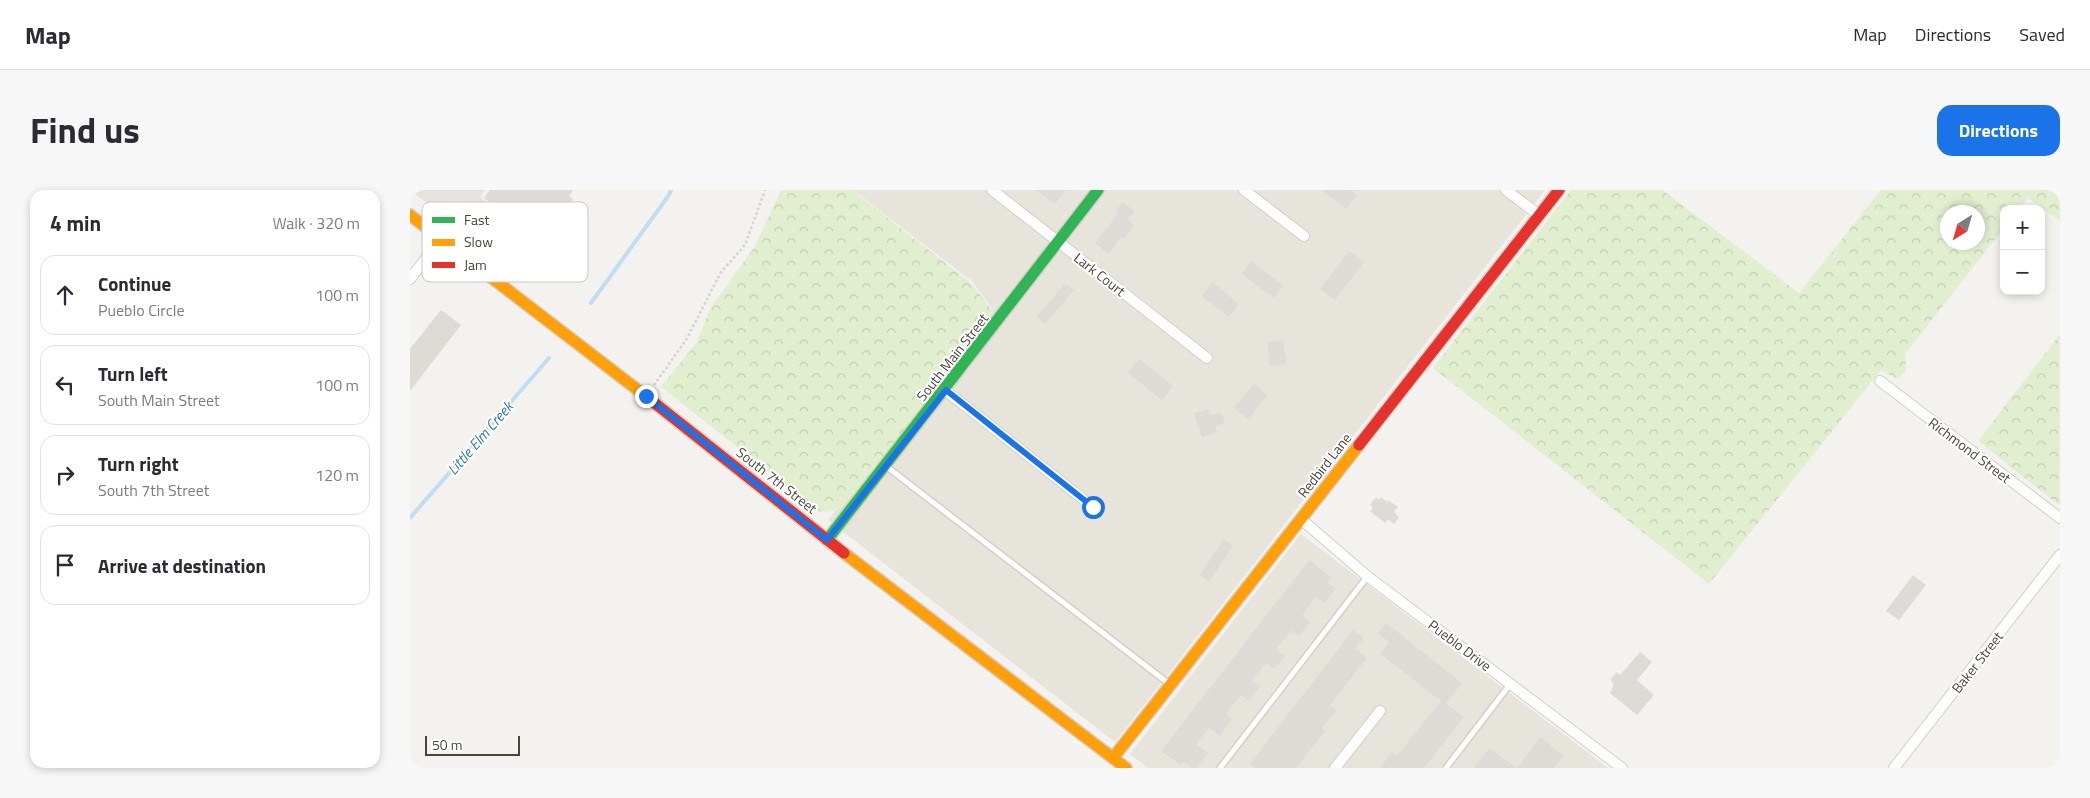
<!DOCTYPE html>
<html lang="en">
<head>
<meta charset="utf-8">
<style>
  body { margin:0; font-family:"Titillium Web",sans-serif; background:#f7f7f7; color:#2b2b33 }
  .controls { position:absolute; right:15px; top:15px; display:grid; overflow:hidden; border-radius:10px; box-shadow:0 2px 8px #0003 }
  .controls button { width:45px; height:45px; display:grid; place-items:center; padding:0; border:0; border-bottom:1px solid #e1e1e2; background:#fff; color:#2b2b33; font:25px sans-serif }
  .compass { position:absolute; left:1530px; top:15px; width:45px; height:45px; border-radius:50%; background:#fff; box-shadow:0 2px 8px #0003; rotate:217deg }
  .scale { position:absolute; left:15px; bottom:12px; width:95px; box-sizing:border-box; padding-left:5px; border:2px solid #4b4439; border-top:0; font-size:14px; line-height:18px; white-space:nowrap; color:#4b4439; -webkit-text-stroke:4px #fff; paint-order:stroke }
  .stop { position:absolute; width:15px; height:15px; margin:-11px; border:4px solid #1a73e8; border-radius:50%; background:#fff }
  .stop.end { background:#1a73e8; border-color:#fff; box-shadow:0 1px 5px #0008 }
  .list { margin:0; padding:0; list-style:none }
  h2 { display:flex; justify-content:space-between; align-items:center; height:65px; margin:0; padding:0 20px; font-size:21px }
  h2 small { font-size:16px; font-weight:400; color:#7c7c81 }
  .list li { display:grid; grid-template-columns:32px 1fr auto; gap:15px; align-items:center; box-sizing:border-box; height:80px; margin:0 10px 10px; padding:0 10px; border:1px solid #e1e1e2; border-radius:15px }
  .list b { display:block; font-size:19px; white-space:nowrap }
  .list p { margin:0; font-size:16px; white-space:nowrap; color:#7c7c81 }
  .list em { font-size:16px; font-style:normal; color:#7c7c81 }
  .icon { flex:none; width:28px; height:28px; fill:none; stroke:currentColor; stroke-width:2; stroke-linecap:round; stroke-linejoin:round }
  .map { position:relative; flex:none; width:1650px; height:578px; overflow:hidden; border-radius:15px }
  header { display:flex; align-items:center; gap:30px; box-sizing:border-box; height:70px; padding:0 25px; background:#fff; border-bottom:1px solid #e1e1e2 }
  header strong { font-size:24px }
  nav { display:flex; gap:28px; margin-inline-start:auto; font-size:18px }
  .intro { display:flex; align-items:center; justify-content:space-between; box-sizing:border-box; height:120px; padding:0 30px }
  h1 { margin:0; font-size:35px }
  .button { padding:12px 22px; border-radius:15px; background:#1a73e8; color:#fff; font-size:18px; font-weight:700 }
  main { display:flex; gap:30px; padding:0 30px }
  aside { flex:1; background:#fff; border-radius:15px; box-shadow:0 2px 8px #0003 }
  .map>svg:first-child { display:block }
  .residential { fill:#e7e4dc }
  .forest { fill:url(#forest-crowns); fill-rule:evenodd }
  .parking { fill:#e6e3df }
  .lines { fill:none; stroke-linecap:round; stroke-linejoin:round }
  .stream { stroke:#c0ddf1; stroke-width:4 }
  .building { fill:#dedbd6 }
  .lane-casing { stroke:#d2d0cb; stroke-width:8 }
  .street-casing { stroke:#d2d0cb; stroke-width:12 }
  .fast-casing { stroke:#d3cfc5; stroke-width:14 }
  .slow-casing { stroke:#d3cfc5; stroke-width:14 }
  .jam-casing { stroke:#d3cfc5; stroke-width:14 }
  .path { stroke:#d3d2cc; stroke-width:2.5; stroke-dasharray:2.5 2.5; stroke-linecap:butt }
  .lane { stroke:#fdfdfc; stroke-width:5 }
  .street { stroke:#fdfdfc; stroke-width:10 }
  .fast { stroke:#30b455; stroke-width:11 }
  .slow { stroke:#ff9f0a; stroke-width:11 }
  .jam { stroke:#e5322d; stroke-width:11 }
  .route { stroke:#1a73e8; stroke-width:6 }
  .labels { text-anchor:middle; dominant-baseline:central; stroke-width:4; stroke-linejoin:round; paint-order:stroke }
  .street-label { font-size:14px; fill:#4b4439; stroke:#fff }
  .water-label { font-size:15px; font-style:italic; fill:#2e7ab2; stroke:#fff }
  .key { fill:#fff; stroke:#c9c7c4; stroke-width:1 }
  .key-label { font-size:14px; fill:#4b4439 }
</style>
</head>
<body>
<header>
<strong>Map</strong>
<nav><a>Map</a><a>Directions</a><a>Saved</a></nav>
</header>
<div class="intro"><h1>Find us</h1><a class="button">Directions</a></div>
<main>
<aside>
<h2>4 min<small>Walk · 320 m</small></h2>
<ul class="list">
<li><svg class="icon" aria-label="ahead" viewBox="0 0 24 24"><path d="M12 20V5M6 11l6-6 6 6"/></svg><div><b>Continue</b><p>Pueblo Circle</p></div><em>100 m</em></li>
<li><svg class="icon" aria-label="left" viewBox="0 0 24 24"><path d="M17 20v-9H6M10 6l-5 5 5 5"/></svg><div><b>Turn left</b><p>South Main Street</p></div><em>100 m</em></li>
<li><svg class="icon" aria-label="right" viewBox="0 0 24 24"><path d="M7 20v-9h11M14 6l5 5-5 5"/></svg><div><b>Turn right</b><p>South 7th Street</p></div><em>120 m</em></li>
<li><svg class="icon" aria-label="arrive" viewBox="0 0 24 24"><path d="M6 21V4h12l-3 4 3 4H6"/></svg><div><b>Arrive at destination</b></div></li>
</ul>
</aside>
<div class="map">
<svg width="1650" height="578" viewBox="0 0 1650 578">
  <defs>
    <pattern id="forest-crowns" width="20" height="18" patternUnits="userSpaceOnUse" patternTransform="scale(1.25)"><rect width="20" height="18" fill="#e1eecf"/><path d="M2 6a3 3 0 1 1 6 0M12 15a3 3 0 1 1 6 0" fill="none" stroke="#c3cdb2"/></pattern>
  </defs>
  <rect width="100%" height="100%" fill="#f4f2ee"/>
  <g class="residential">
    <path d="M443,0H1135L705,552L418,330L582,119L563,92Z"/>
    <path d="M891,344L1198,578H738L720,564Z"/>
  </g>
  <g class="forest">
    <path d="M371,0H442L561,93L584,123L452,294C439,308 429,326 408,321L251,197L287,152L300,119L345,56Z"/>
    <path d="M1161,0H1252L1389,103L1471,0H1641L1650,7V31L1618,8L1609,19H1594V38L1495,164L1496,181L1487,189L1471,180L1299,394L1023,178ZM1568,22V52H1538V22Z"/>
    <path d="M1650,144V316L1568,251Z"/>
  </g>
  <path class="parking" d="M0,0H75L70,7L137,59L113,89Z"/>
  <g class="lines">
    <g class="stream">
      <path d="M181,113L259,5L261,0"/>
      <path d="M0,328L139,168"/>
    </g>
  </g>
  <g class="building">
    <path d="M80,0H163L159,6L163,9L130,52L74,8Z"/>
    <path d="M627,0H656L645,14Z"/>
    <path d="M912,0H941L947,5L936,19Z"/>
    <path d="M712,12L725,21L718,29L724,36L714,49L711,47L698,64L685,53L708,24L705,22Z"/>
    <path d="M939,61L954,72L925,110L910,99Z"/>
    <path d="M841,71L873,95L864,108L832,84Z"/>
    <path d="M802,92L829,114L819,127L792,106Z"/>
    <path d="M655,93L664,100L635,134L627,127Z"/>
    <path d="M31,120L51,135L0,201V159Z"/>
    <path d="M873,150L877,174L860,176L857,152Z"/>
    <path d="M729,169L763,196L752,210L718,183Z"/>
    <path d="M844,194L857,205L838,229L824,218Z"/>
    <path d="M799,219L801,225L811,222L815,233L806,236L807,242L792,247L784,223Z"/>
    <path d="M966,307L969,310L971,307L977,312L978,310L988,317L984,322L989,327L984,334L978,329L975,333L960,321L963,318L960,315Z"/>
    <path d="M814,349L823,356L799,392L790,385Z"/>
    <path d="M899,370L921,387L917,392L926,399L914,413L906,407L899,416L892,426L900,432L889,446L882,440L866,459L875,466L864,479L856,473L842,490L851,496L839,511L831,505L816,524L822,529L810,546L799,538L786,554L798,563L786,578H782L774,572L771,575L751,561Z"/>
    <path d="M1503,385L1516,395L1489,430L1476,421Z"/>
    <path d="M976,433L1052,493L1036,513L1054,527L1014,578H970L982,562L987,566L1031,511L970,464L979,452L968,443Z"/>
    <path d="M943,440L954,448L945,459L957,468L920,515L927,520L912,538L915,541L886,578H845L840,574Z"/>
    <path d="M1230,462L1242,472L1227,490L1244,505L1227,525L1200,503L1204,494L1200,490L1207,482L1210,485Z"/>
    <path d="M1130,547L1154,566L1144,578H1064L1079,558L1107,578Z"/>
  </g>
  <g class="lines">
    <defs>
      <g id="lane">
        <path d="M477,277L758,493"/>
        <path d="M810,578L957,387"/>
        <path d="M1036,578L1101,493"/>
      </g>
      <g id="street">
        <path d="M582,0L797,168"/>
        <path d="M834,0L894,46"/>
        <path d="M1096,0L1129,25"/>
        <path d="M0,89L31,49"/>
        <path d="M1470,191L1650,328"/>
        <path d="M535,200L683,317"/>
        <path d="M891,329L957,386L1212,578"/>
        <path d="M925,578L970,521"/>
        <path d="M1484,578L1650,365"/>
      </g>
      <path id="fast" d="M417,350L688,0"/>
      <g id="slow">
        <path d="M0,25L237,207"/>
        <path d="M434,363L716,578"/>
        <path d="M703,568L949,255"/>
      </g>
      <g id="jam">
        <path d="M237,207L434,363"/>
        <path d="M949,255L1149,0"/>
      </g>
    </defs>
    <use href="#lane" class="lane-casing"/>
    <use href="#street" class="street-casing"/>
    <use href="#fast" class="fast-casing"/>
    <use href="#slow" class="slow-casing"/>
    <use href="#jam" class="jam-casing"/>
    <path class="path" d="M244,195L276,150L311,82L335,55L355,0"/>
    <use href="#lane" class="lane"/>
    <use href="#street" class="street"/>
    <use href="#fast" class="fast"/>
    <use href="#slow" class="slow"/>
    <use href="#jam" class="jam"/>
  </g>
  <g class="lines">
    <path class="route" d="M236,206L417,350L536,200L683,317"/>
  </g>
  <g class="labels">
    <g class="street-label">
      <text transform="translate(690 84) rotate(38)">Lark Court</text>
      <text transform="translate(542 167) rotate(-52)">South Main Street</text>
      <text transform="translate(1560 260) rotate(37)">Richmond Street</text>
      <text transform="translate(914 275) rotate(-52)">Redbird Lane</text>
      <text transform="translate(367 290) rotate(38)">South 7th Street</text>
      <text transform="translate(1050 455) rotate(37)">Pueblo Drive</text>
      <text transform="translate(1567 472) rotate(-52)">Baker Street</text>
    </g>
    <g class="water-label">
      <text transform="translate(70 248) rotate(-49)">Little Elm Creek</text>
    </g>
  </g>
  <rect x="12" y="12" width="166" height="80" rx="8" class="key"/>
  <rect x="22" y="27" width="23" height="6" fill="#30b455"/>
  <rect x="22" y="49" width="23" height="7" fill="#ff9f0a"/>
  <rect x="22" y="72" width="23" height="6" fill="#e5322d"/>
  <g class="key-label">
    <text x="54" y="35">Fast</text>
    <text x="54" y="57">Slow</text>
    <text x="54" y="80">Jam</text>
  </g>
</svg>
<div class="controls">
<button>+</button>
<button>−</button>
</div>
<svg class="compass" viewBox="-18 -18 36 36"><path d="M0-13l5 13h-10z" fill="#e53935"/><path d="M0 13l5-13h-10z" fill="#7c7c81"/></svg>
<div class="scale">50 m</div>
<div class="stop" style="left:683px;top:317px"></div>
<div class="stop end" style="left:236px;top:206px"></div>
</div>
</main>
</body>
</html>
